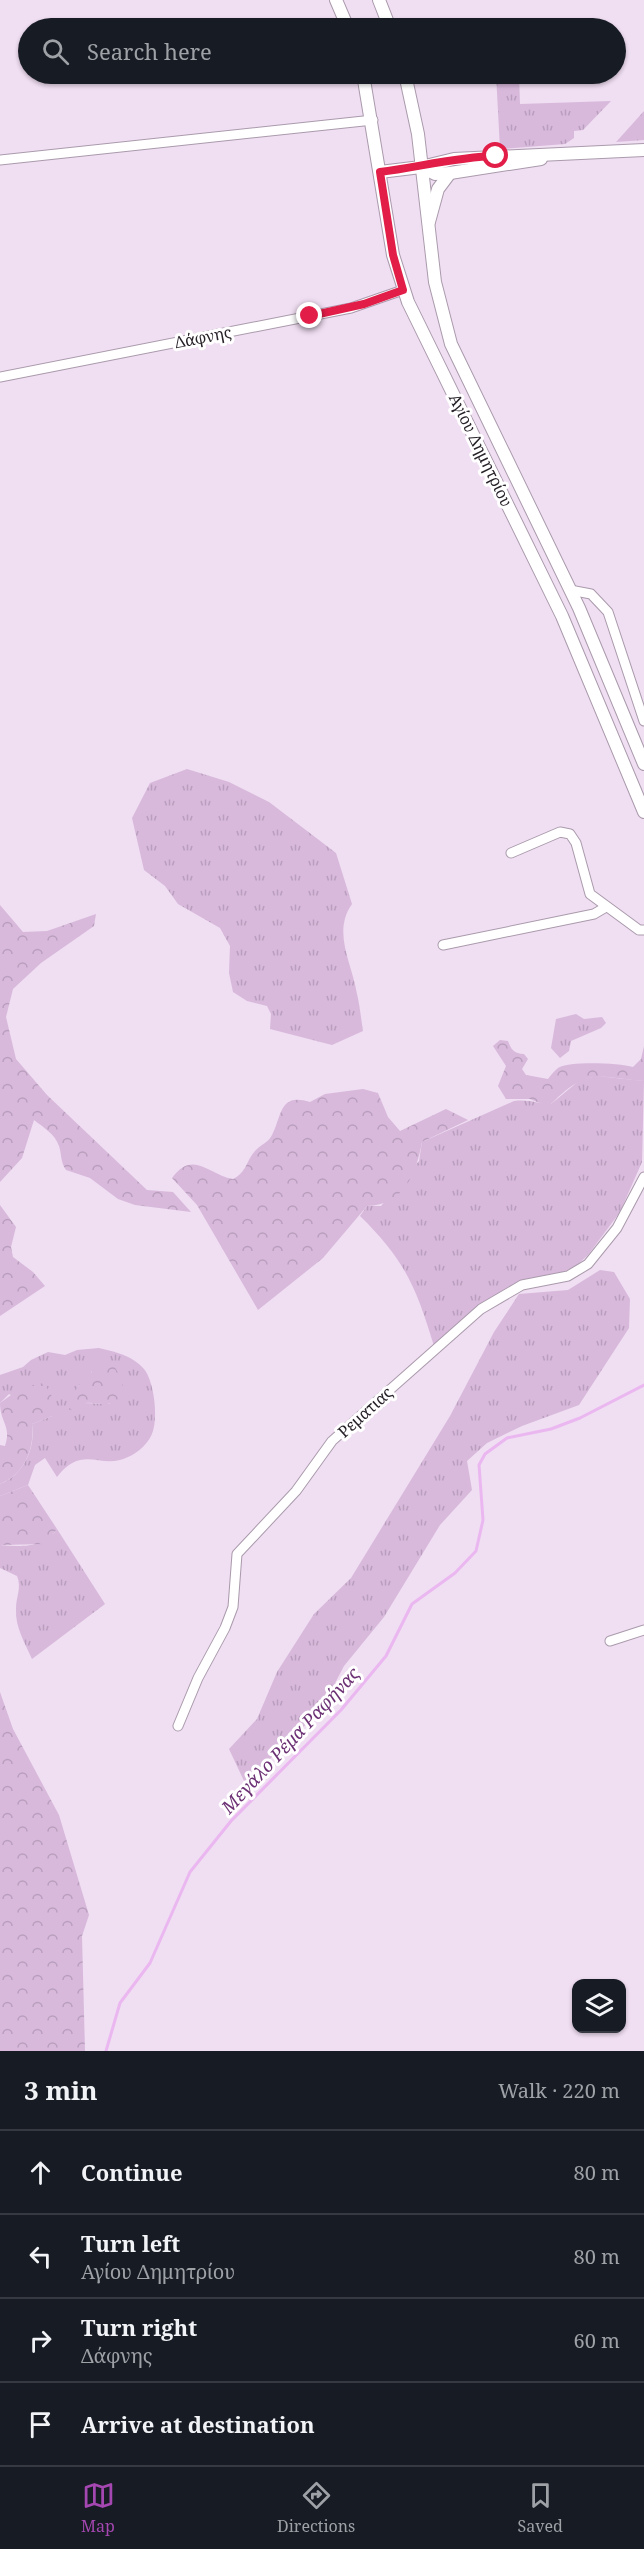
<!DOCTYPE html>
<html lang="en">
<head>
<meta charset="utf-8">
<style>
  body { margin:0; font-family:"Noto Serif",serif; background:#242831; color:#f1f3f6 }
  .controls { position:absolute; right:18px; bottom:18px; display:grid; overflow:hidden; border-radius:12px; box-shadow:0 2px 4px #0004 }
  .controls button { width:54px; height:54px; display:grid; place-items:center; padding:0; border:0; border-bottom:2px solid #363941; background:#171b24; color:#f1f3f6; font:30px sans-serif }
  .stop { position:absolute; width:18px; height:18px; margin:-14px; border:4px solid #e11d48; border-radius:50%; background:#fff }
  .stop.end { background:#e11d48; border-color:#fff; box-shadow:0 2px 6px #0008 }
  .list { margin:0; padding:0; list-style:none }
  h2 { display:flex; justify-content:space-between; align-items:center; height:78px; margin:0; padding:0 24px; font-size:26px }
  h2 small { font-size:20px; font-weight:400; color:#9ea1a6 }
  .list li { display:grid; grid-template-columns:39px 1fr auto; gap:18px; align-items:center; box-sizing:border-box; height:84px; padding:0 24px; border-top:2px solid #363941 }
  .list b { display:block; font-size:22px; white-space:nowrap }
  .list p { margin:0; font-size:20px; white-space:nowrap; color:#9ea1a6 }
  .list em { font-size:20px; font-style:normal; color:#9ea1a6 }
  .icon { flex:none; width:33px; height:33px; fill:none; stroke:currentColor; stroke-width:2; stroke-linecap:round; stroke-linejoin:round }
  .map { position:relative; flex:none; width:644px; height:2051px; overflow:hidden }
  .search { position:absolute; background:#171b24; box-shadow:0 2px 4px #0004; left:18px; right:18px; top:18px; height:66px; display:flex; align-items:center; gap:15px; box-sizing:border-box; padding:0 21px; border-radius:33px; color:#9ea1a6; font-size:22px }
  .sheet { height:414px; background:#171b24 }
  nav { display:flex; justify-content:space-around; align-items:center; box-sizing:border-box; height:84px; border-top:2px solid #363941; background:#171b24; font-size:16px; color:#9ea1a6 }
  nav a { display:grid; justify-items:center; gap:3px }
  nav .on { color:#a547b1 }
  .map>svg:first-child { display:block }
  .grass { fill:url(#grass-tufts); fill-rule:evenodd }
  .forest { fill:url(#forest-crowns) }
  .lines { fill:none; stroke-linecap:round; stroke-linejoin:round }
  .stream { stroke:#eab7f0; stroke-width:3 }
  .minor-casing { stroke:#aa9aac; stroke-width:11 }
  .tertiary-casing { stroke:#aa9aac; stroke-width:14 }
  .minor { stroke:#fff; stroke-width:9 }
  .tertiary { stroke:#fff; stroke-width:12 }
  .route { stroke:#e11d48; stroke-width:8 }
  .labels { text-anchor:middle; dominant-baseline:central; stroke-width:6; stroke-linejoin:round; paint-order:stroke }
  .street-label { font-size:16px; fill:#282229; stroke:#fff }
  .water-label { font-size:18px; font-style:italic; fill:#6c3174; stroke:#fff }
</style>
</head>
<body>
<div class="map">
<svg width="644" height="2051" viewBox="0 0 644 2051">
  <defs>
    <pattern id="grass-tufts" width="24" height="20" patternUnits="userSpaceOnUse" patternTransform="scale(1.5)"><rect width="24" height="20" fill="#d8b9dc"/><path d="M3 7l-1-3M5 7V3M7 7l1-3M15 17l-1-3M17 17v-4M19 17l1-3" fill="none" stroke="#b99fbd"/></pattern>
    <pattern id="forest-crowns" width="20" height="18" patternUnits="userSpaceOnUse" patternTransform="scale(1.5)"><rect width="20" height="18" fill="#d8b9dc"/><path d="M2 6a3 3 0 1 1 6 0M12 15a3 3 0 1 1 6 0" fill="none" stroke="#b99fbd"/></pattern>
  </defs>
  <rect width="100%" height="100%" fill="#f0def2"/>
  <g class="grass">
    <path d="M496,74H519L520,104L611,101L583,130L574,131V138L565,144L500,149Z"/>
    <path d="M644,111V140L616,142L617,141Z"/>
    <path d="M187,769L229,782L269,802L336,853L352,904C332,932 352,963 357,994C360,1006 361,1019 363,1031L332,1045L270,1029L271,1014L267,1006L247,1001L233,992L229,973L230,946L220,928L178,904L165,886L144,870L132,818L150,783Z"/>
    <path d="M576,1014L584,1019L602,1017L606,1023L601,1028L571,1041L569,1051L560,1058L551,1048L556,1019Z"/>
    <path d="M597,1076L644,1081L642,1162L620,1212L588,1255L576,1266L563,1272L527,1279L513,1284L474,1310L434,1346C416,1287 405,1260 360,1216L367,1206H381L419,1161L422,1142L514,1101C531,1099 536,1104 551,1104L580,1080Z"/>
    <path d="M600,1270L614,1272L630,1299L629,1328L579,1405L522,1426L487,1443L467,1461L472,1490L440,1525L384,1617L344,1666L321,1710L245,1783L229,1749L257,1719L277,1672L314,1614L351,1578L450,1416L494,1332L519,1294L568,1290Z"/>
    <path d="M99,1348C115,1352 132,1355 144,1369C154,1381 158,1416 153,1431C150,1442 138,1453 128,1457C101,1471 83,1443 57,1477L45,1458L35,1465L28,1485L0,1496V1484C23,1476 36,1448 32,1424L52,1416L9,1394L0,1403V1375L23,1367L31,1360L48,1352L65,1355L77,1350ZM92,1371L110,1404L84,1403L78,1386L87,1380Z"/>
    <path d="M57,1529L105,1604L32,1659C25,1643 15,1627 16,1609C16,1596 22,1588 17,1576L0,1568V1545C21,1547 45,1548 57,1529Z"/>
  </g>
  <g class="forest">
    <path d="M0,905L23,932L47,931L96,914L94,926L41,963L13,989L6,1017L16,1059L47,1095L147,1190L173,1192L191,1212L135,1205L118,1199L90,1178L66,1170C60,1161 62,1155 59,1146C55,1134 43,1127 34,1120L22,1158L0,1182Z"/>
    <path d="M500,1040L508,1041C511,1049 514,1054 524,1054L528,1059L522,1069L526,1075L548,1079C551,1075 554,1071 558,1068C569,1061 618,1063 633,1067L641,1059L644,1046V1081C597,1077 588,1067 551,1104H542L530,1099H506L498,1086L506,1066L493,1046Z"/>
    <path d="M363,1089L378,1093L388,1117L400,1131L446,1109L468,1120L422,1142C416,1174 404,1205 367,1206L323,1258L258,1310L197,1205L172,1178C193,1149 209,1175 233,1179C247,1172 246,1161 255,1151C261,1144 268,1143 272,1135C282,1116 279,1092 310,1102L325,1094Z"/>
    <path d="M0,1205L16,1227L11,1247L13,1257L33,1272L45,1286L0,1316Z"/>
    <path d="M103,1363H112C121,1376 132,1395 111,1403C104,1406 94,1402 86,1403C80,1405 76,1409 69,1410C70,1390 88,1374 103,1363Z"/>
    <path d="M44,1383L57,1405L52,1416L32,1424C35,1448 24,1475 0,1484V1445L5,1446C12,1426 0,1423 0,1403L22,1387Z"/>
    <path d="M28,1485L57,1529L46,1544L0,1545V1496Z"/>
    <path d="M0,1692L13,1729L59,1815L89,1915L82,1936L85,2051H0Z"/>
  </g>
  <g class="lines">
    <path class="stream" d="M106,2051L120,2003L150,1963L190,1872L231,1821L341,1710L386,1656L412,1604L455,1573L476,1551L483,1520L479,1465L485,1454L507,1438L551,1429L580,1418L644,1385"/>
    <defs>
      <g id="minor">
        <path d="M0,160L373,120"/>
        <path d="M0,377L351,308L403,290"/>
        <path d="M570,590L591,594L608,612L644,721"/>
        <path d="M511,853L560,832L570,834L576,843L590,894L639,930H644"/>
        <path d="M443,945L594,914L606,907"/>
        <path d="M610,1641L644,1630"/>
        <path d="M178,1726L198,1678L225,1628L233,1607L237,1554L296,1491L332,1441L481,1309L522,1285L568,1276L588,1264L617,1228L644,1177"/>
      </g>
      <g id="tertiary">
        <path d="M336,0L348,28"/>
        <path d="M379,0L390,28"/>
        <path d="M363,74L393,255L408,302L562,616L644,812"/>
        <path d="M405,74L418,134L435,282L451,344L579,608L644,764"/>
        <path d="M421,167L435,174L450,173L541,159"/>
        <path d="M380,172L421,167L454,159L644,150"/>
        <path d="M429,222L438,189L450,173"/>
      </g>
    </defs>
    <use href="#minor" class="minor-casing"/>
    <use href="#tertiary" class="tertiary-casing"/>
    <use href="#minor" class="minor"/>
    <use href="#tertiary" class="tertiary"/>
  </g>
  <g class="lines">
    <path class="route" d="M310,316L364,304L403,290L393,255L380,172C419,167 456,157 496,156"/>
  </g>
  <g class="labels">
    <g class="street-label">
      <text transform="translate(203 337) rotate(-11)">Δάφνης</text>
      <text transform="translate(481 450) rotate(64)">Αγίου Δημητρίου</text>
      <text transform="translate(365 1412) rotate(-42)">Ρεματιας</text>
    </g>
    <g class="water-label">
      <text transform="translate(290 1740) rotate(-47)">Μεγάλο Ρέμα Ραφήνας</text>
    </g>
  </g>
</svg>
<div class="controls">
<button><svg class="icon" aria-label="layers" viewBox="0 0 24 24"><path d="M12 4l9 5-9 5-9-5zM3 14l9 5 9-5"/></svg></button>
</div>
<div class="stop" style="left:496px;top:156px"></div>
<div class="stop end" style="left:310px;top:316px"></div>
<div class="search"><svg class="icon" aria-label="search" viewBox="0 0 24 24"><circle cx="10" cy="10" r="6"/><path d="M15 15l6 6"/></svg>Search here</div>
</div>
<section class="sheet">
<h2>3 min<small>Walk · 220 m</small></h2>
<ul class="list">
<li><svg class="icon" aria-label="ahead" viewBox="0 0 24 24"><path d="M12 20V5M6 11l6-6 6 6"/></svg><div><b>Continue</b></div><em>80 m</em></li>
<li><svg class="icon" aria-label="left" viewBox="0 0 24 24"><path d="M17 20v-9H6M10 6l-5 5 5 5"/></svg><div><b>Turn left</b><p>Αγίου Δημητρίου</p></div><em>80 m</em></li>
<li><svg class="icon" aria-label="right" viewBox="0 0 24 24"><path d="M7 20v-9h11M14 6l5 5-5 5"/></svg><div><b>Turn right</b><p>Δάφνης</p></div><em>60 m</em></li>
<li><svg class="icon" aria-label="arrive" viewBox="0 0 24 24"><path d="M6 21V4h12l-3 4 3 4H6"/></svg><div><b>Arrive at destination</b></div></li>
</ul>
</section>
<nav>
<a class="on"><svg class="icon" aria-label="map" viewBox="0 0 24 24"><path d="M3 6l6-2 6 2 6-2v14l-6 2-6-2-6 2zM9 4v14M15 6v14"/></svg>Map</a>
<a><svg class="icon" aria-label="directions" viewBox="0 0 24 24"><path d="M12 3l9 9-9 9-9-9zM9 14v-3h6M13 9l2 2-2 2"/></svg>Directions</a>
<a><svg class="icon" aria-label="saved" viewBox="0 0 24 24"><path d="M7 4h10v16l-5-4-5 4z"/></svg>Saved</a>
</nav>
</body>
</html>
